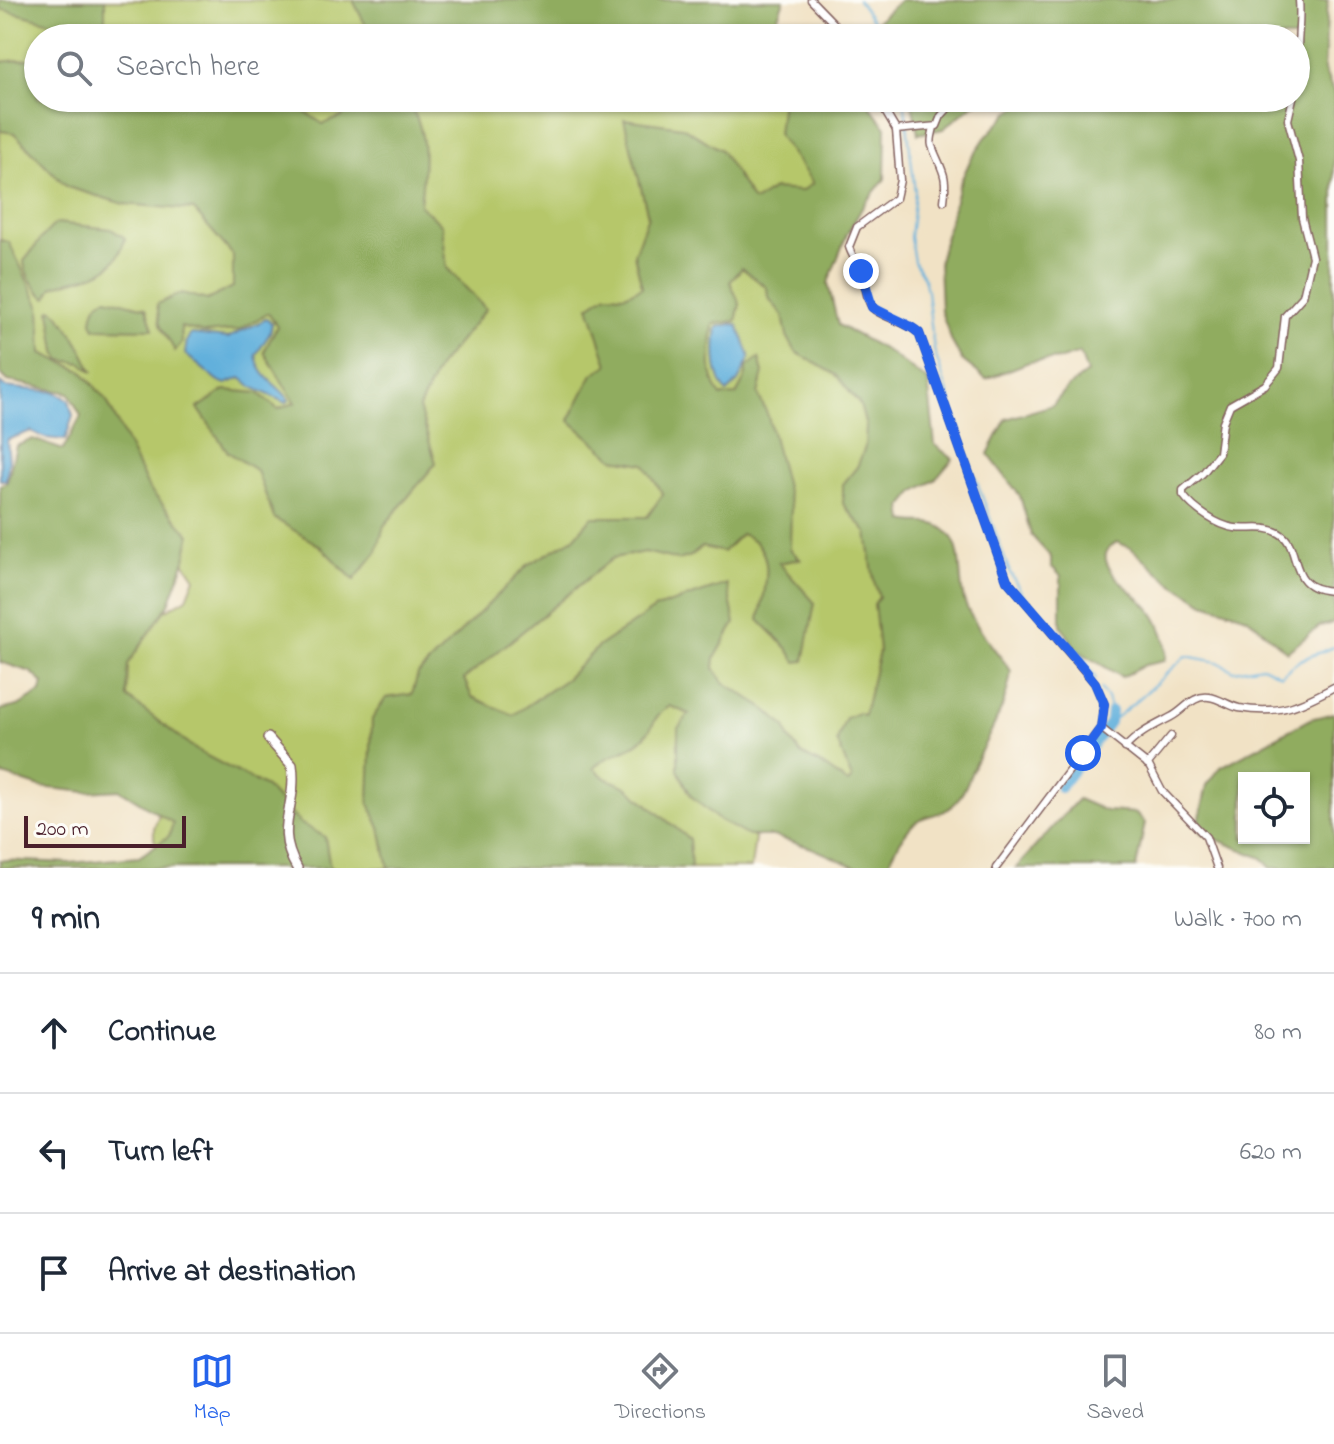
<!DOCTYPE html>
<html lang="en">
<head>
<meta charset="utf-8">
<style>
  body { margin:0; font-family:"Indie Flower",sans-serif; background:#f6f6f7; color:#1f2937 }
  .controls { position:absolute; right:24px; bottom:24px; display:grid; overflow:hidden; border-radius:0px; box-shadow:0 2px 6px #0004 }
  .controls button { width:72px; height:72px; display:grid; place-items:center; padding:0; border:0; border-bottom:2px solid #e0e1e3; background:#fff; color:#1f2937; font:40px sans-serif }
  .scale { position:absolute; left:24px; bottom:20px; width:162px; box-sizing:border-box; padding-left:8px; border:4px solid #4a1f2b; border-top:0; font-size:22px; line-height:28px; white-space:nowrap; color:#4a1f2b; -webkit-text-stroke:6px #fdfcf7; paint-order:stroke }
  .stop { position:absolute; width:24px; height:24px; margin:-18px; border:6px solid #2563eb; border-radius:50%; background:#fff }
  .stop.end { background:#2563eb; border-color:#fff; box-shadow:0 2px 8px #0008 }
  .list { margin:0; padding:0; list-style:none }
  h2 { display:flex; justify-content:space-between; align-items:center; height:104px; margin:0; padding:0 32px; font-size:34px }
  h2 small { font-size:26px; font-weight:400; color:#747a83 }
  .list li { display:grid; grid-template-columns:52px 1fr auto; gap:24px; align-items:center; box-sizing:border-box; height:120px; padding:0 32px; border-top:2px solid #e0e1e3 }
  .list b { display:block; font-size:30px; white-space:nowrap }
  .list em { font-size:26px; font-style:normal; color:#747a83 }
  .icon { flex:none; width:44px; height:44px; fill:none; stroke:currentColor; stroke-width:2; stroke-linecap:round; stroke-linejoin:round }
  .map { position:relative; flex:none; width:1334px; height:868px; overflow:hidden }
  .search { position:absolute; background:#fff; box-shadow:0 2px 6px #0004; left:24px; right:24px; top:24px; height:88px; display:flex; align-items:center; gap:20px; box-sizing:border-box; padding:0 28px; border-radius:44px; color:#747a83; font-size:30px }
  .sheet { height:464px; background:#fff }
  nav { display:flex; justify-content:space-around; align-items:center; box-sizing:border-box; height:112px; border-top:2px solid #e0e1e3; background:#fff; font-size:22px; color:#747a83 }
  nav a { display:grid; justify-items:center; gap:4px }
  nav .on { color:#2563eb }
  .map>svg:first-child { display:block }
  .green { fill:#b6c76b; stroke:#80734b; stroke-width:2 }
  .forest { fill:#90ac5f; stroke:#6d6645; stroke-width:2; fill-rule:evenodd }
  .water { fill:#62b0dc; stroke:#566884; stroke-width:2 }
  .lines { fill:none; stroke-linecap:round; stroke-linejoin:round }
  .stream { stroke:#62b0dc; stroke-width:2 }
  .river { stroke:#62b0dc; stroke-width:10 }
  .street-casing { stroke:#846361; stroke-width:9 }
  .secondary-casing { stroke:#846361; stroke-width:12 }
  .street { stroke:#fff; stroke-width:6 }
  .secondary { stroke:#fff; stroke-width:9 }
  .route { stroke:#2563eb; stroke-width:10 }
</style>
</head>
<body>
<div class="map">
<svg width="1334" height="868" viewBox="0 0 1334 868">
  <rect width="100%" height="100%" fill="#fdfcf7"/>
  <filter id="ink" filterUnits="userSpaceOnUse"><feTurbulence type="fractalNoise" baseFrequency=".0125" numOctaves="2"/><feDisplacementMap in="SourceGraphic" scale="16" xChannelSelector="R" yChannelSelector="G"/><feConvolveMatrix kernelMatrix="1 2 1 2 8 2 1 2 1" color-interpolation-filters="sRGB"/></filter>
  <filter id="wash" filterUnits="userSpaceOnUse"><feTurbulence type="fractalNoise" baseFrequency=".006" numOctaves="4" result="noise"/><feDisplacementMap in="SourceGraphic" scale="32" xChannelSelector="R" yChannelSelector="G"/><feGaussianBlur stdDeviation="1.8" result="paint"/><feColorMatrix in="noise" values="0 0 0 0 0 0 0 0 0 0 0 0 0 0 0 0 0 1.4 0 .05"/><feComposite in="paint" operator="in"/></filter>
  <g filter="url(#wash)">
    <rect width="100%" height="100%" fill="#f1e2c5"/>
    <path class="green" d="M0,0H747L762,38H38V98H800L813,119L822,263L836,344L888,448L878,806L761,793L751,868H162L154,838V828L174,774L108,690L125,634L187,598L195,578L153,516L84,386L0,331Z"/>
    <g class="forest">
      <path d="M0,0H105V36L0,9Z"/>
      <path d="M353,0H784L770,38H372Z"/>
      <path d="M900,0H1328L1324,70L1334,93V623L1320,626L1287,652L1247,617L1205,603L1170,582L1131,548L1117,542C1082,560 1138,594 1149,608C1160,621 1170,645 1165,661L1145,665L1122,677L1077,650L1061,625V576L1051,566V557L1031,535L1020,496L988,454L1006,419L1053,405L1068,387L1087,373L1080,353L1061,359L1029,362L986,379L962,360L952,342L941,311L939,261L959,185L970,161L985,138L1008,113L1030,98H1296V38H1069L1055,31L1044,38H880L873,25Z"/>
      <path d="M38,58V98H284L323,124L342,117L348,98H403C431,126 424,169 420,205L442,225L447,268L486,309L439,366L419,408L436,463L384,526L377,551L354,580L320,546L274,518L257,471L228,452L198,408L225,390L258,393L278,409L295,403L264,352L277,326L268,313L239,330L205,333L181,327L182,342L175,351L160,325L157,304L182,293L207,300L233,287V255L194,210L124,204L67,187L14,133L0,131V62Z"/>
      <path d="M477,98H574C544,117 508,117 477,98Z"/>
      <path d="M782,98H864L886,127L885,179L865,203L847,234L828,283L838,325L887,351L928,381L935,445L953,459L935,480L915,491L902,507L904,521C917,525 930,520 941,527C967,542 956,579 965,603C972,623 998,653 1011,671C1007,706 990,732 975,763C969,778 964,796 951,807C942,815 927,814 917,821C903,832 894,853 886,868H858L812,848L773,836H748L716,818L691,796L678,770V728L689,714L670,706C653,716 656,723 645,736C632,752 607,753 594,768L605,778L627,787L689,839L691,868H389L380,828L369,803L372,719L386,698L412,694L418,674L528,565L574,538L592,517H647L663,494L644,464L614,459L569,420L593,374L608,365L589,306L607,294L625,295L642,287L634,254L648,216L624,119L682,127L721,150L752,200L756,201L773,189L802,191L813,183L778,135ZM742,268L767,288L768,297L783,316L787,336L796,352L836,375L860,405L866,426L865,447L857,467L843,484V504L867,533L874,581L879,597L874,604L879,651L864,715L858,713L846,718L837,741L852,779L848,783L824,766L801,754L789,738L785,727L768,711L724,682L714,668L715,658L735,623L727,584L656,608L599,646L566,679L513,715L472,697L464,679L613,558L645,552L678,560L691,556L702,547L723,552L741,534C780,547 764,592 759,620L787,648L796,662L804,661L815,603L779,563L800,559L790,549L791,507L768,416L758,394L763,373L759,358L747,367L745,378L736,395L721,396C706,376 711,348 713,324L736,321L740,304L730,282Z"/>
      <path d="M911,98H982L943,129L918,134Z"/>
      <path d="M57,223L111,229L125,238C115,279 87,274 53,287L47,298C37,293 24,273 24,261C35,249 44,231 57,223Z"/>
      <path d="M0,240L9,242L40,307L42,353L82,371L107,401L149,489L190,535L185,560L169,604L128,664L127,697L199,752L266,787L300,823L325,837L330,868H0V860L70,863L139,857L169,836L173,823L120,790L86,792L40,787L0,774V710L18,706L41,692L43,683L31,672L0,662V485L7,482L16,446L33,439L63,450L81,416L69,393L8,381L0,373Z"/>
      <path d="M107,298L146,308L153,329L95,328L92,322C93,310 95,302 107,298Z"/>
      <path d="M52,309C66,318 85,355 93,372L81,363L61,360L56,352L50,311Z"/>
      <path d="M1334,713V868H1271L1262,858L1201,833L1199,822L1207,785L1221,767L1310,719ZM1244,778H1304V838H1244Z"/>
      <path d="M1078,799L1106,811L1136,813L1145,823L1136,868H1016Z"/>
    </g>
    <g class="water">
      <path d="M266,319L272,323L270,333L256,355C261,381 277,382 289,400L286,403L252,387L241,378L226,384L218,381L185,354L187,340L191,334L228,338Z"/>
      <path d="M732,324L738,325L750,357L738,382L727,392C713,375 714,348 717,327Z"/>
      <path d="M0,383L5,387L55,392L69,400L73,416L65,440L45,438L31,431L7,440L9,460L6,480H0Z"/>
    </g>
    <g class="lines">
      <g class="stream">
        <path d="M858,0L885,38"/>
        <path d="M904,98L915,192L910,237L914,262L924,278L927,291L934,350L973,471L1010,573L1022,593L1081,655L1096,679"/>
        <path d="M1101,689L1107,698L1111,711"/>
        <path d="M1110,722C1137,702 1161,679 1186,656L1218,662L1234,671L1262,666L1281,675L1300,660L1334,647"/>
      </g>
      <path class="river" d="M1060,788L1110,722L1111,711"/>
    </g>
  </g>
  <g filter="url(#ink)">
    <g class="lines">
      <defs>
        <g id="street">
          <path d="M811,0L848,38"/>
          <path d="M1296,91C1299,79 1298,71 1298,59C1297,39 1301,20 1299,0"/>
          <path d="M877,98L896,130L900,180L896,198L857,227L849,247C852,257 859,265 863,275C867,287 865,301 875,310C890,320 907,322 919,333L1007,580L1095,683L1104,704L1101,728L996,868"/>
          <path d="M1293,98L1288,120L1299,161L1302,218L1312,257L1303,296L1285,316L1279,368L1265,385L1230,405L1223,422L1219,453L1203,473L1183,490V495C1193,509 1218,526 1235,528C1250,530 1265,525 1279,533C1304,547 1284,590 1334,591"/>
          <path d="M934,127C933,133 930,140 932,146C941,170 948,173 944,201"/>
          <path d="M896,130L937,126L941,116L954,102"/>
          <path d="M1101,728L1149,766L1162,791L1206,837L1217,868"/>
          <path d="M1125,748C1138,733 1154,726 1171,717C1185,710 1192,695 1209,697C1219,698 1229,706 1239,708C1279,715 1299,706 1334,687"/>
          <path d="M1147,765L1171,736"/>
        </g>
        <path id="secondary" d="M268,738L292,765C298,807 273,827 297,868"/>
      </defs>
      <use href="#street" class="street-casing"/>
      <use href="#secondary" class="secondary-casing"/>
      <use href="#street" class="street"/>
      <use href="#secondary" class="secondary"/>
    </g>
  </g>
  <g class="lines" filter="url(#ink)">
    <path class="route" d="M861,271L872,307C887,317 906,321 919,333L1007,580L1084,669L1095,683L1104,704L1101,728L1083,753"/>
  </g>
</svg>
<div class="controls">
<button><svg class="icon" aria-label="locate" viewBox="0 0 24 24"><circle cx="12" cy="12" r="6"/><path d="M12 2v4M12 18v4M2 12h4M18 12h4"/></svg></button>
</div>
<div class="scale">200 m</div>
<div class="stop" style="left:1083px;top:753px"></div>
<div class="stop end" style="left:861px;top:271px"></div>
<div class="search"><svg class="icon" aria-label="search" viewBox="0 0 24 24"><circle cx="10" cy="10" r="6"/><path d="M15 15l6 6"/></svg>Search here</div>
</div>
<section class="sheet">
<h2>9 min<small>Walk · 700 m</small></h2>
<ul class="list">
<li><svg class="icon" aria-label="ahead" viewBox="0 0 24 24"><path d="M12 20V5M6 11l6-6 6 6"/></svg><div><b>Continue</b></div><em>80 m</em></li>
<li><svg class="icon" aria-label="left" viewBox="0 0 24 24"><path d="M17 20v-9H6M10 6l-5 5 5 5"/></svg><div><b>Turn left</b></div><em>620 m</em></li>
<li><svg class="icon" aria-label="arrive" viewBox="0 0 24 24"><path d="M6 21V4h12l-3 4 3 4H6"/></svg><div><b>Arrive at destination</b></div></li>
</ul>
</section>
<nav>
<a class="on"><svg class="icon" aria-label="map" viewBox="0 0 24 24"><path d="M3 6l6-2 6 2 6-2v14l-6 2-6-2-6 2zM9 4v14M15 6v14"/></svg>Map</a>
<a><svg class="icon" aria-label="directions" viewBox="0 0 24 24"><path d="M12 3l9 9-9 9-9-9zM9 14v-3h6M13 9l2 2-2 2"/></svg>Directions</a>
<a><svg class="icon" aria-label="saved" viewBox="0 0 24 24"><path d="M7 4h10v16l-5-4-5 4z"/></svg>Saved</a>
</nav>
</body>
</html>
